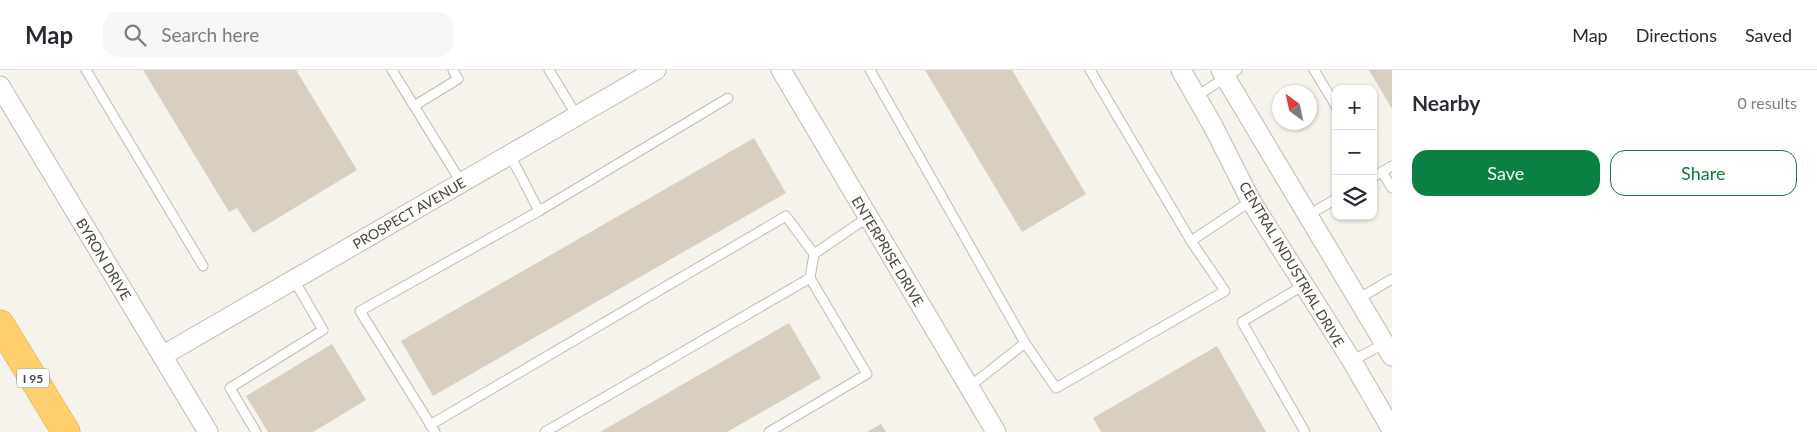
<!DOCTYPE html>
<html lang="en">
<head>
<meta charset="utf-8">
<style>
  body { margin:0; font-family:Lato,sans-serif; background:#f7f7f7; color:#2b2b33 }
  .controls { position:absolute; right:15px; top:15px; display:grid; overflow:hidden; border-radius:10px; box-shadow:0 1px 4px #0004 }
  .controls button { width:45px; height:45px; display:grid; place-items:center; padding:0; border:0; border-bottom:1px solid #e1e1e2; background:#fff; color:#2b2b33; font:25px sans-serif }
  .compass { position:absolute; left:1272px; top:15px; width:45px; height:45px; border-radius:50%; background:#fff; box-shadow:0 1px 4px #0004; rotate:327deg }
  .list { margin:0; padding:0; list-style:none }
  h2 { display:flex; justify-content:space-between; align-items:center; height:65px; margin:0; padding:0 20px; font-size:21px }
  h2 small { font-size:16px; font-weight:400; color:#7c7c81 }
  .actions { display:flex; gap:10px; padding:15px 20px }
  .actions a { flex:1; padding:11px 0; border:1px solid #0b8043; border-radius:15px; text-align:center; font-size:18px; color:#0b8043 }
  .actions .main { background:#0b8043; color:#fff }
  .icon { flex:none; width:28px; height:28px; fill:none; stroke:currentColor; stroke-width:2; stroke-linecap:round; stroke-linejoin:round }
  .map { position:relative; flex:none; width:1392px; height:362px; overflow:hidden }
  header { display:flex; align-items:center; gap:30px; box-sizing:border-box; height:70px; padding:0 25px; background:#fff; border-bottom:1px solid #e1e1e2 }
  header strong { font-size:24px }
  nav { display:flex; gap:28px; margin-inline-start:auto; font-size:18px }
  .search { width:350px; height:45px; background:#f7f7f7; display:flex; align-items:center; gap:12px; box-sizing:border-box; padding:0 18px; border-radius:15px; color:#7c7c81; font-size:19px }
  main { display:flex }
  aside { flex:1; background:#fff }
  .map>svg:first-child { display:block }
  .building { fill:#d8cfc1 }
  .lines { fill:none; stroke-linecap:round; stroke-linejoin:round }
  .lane-casing { stroke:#c2bbae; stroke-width:11 }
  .street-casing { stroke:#c2bbae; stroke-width:21 }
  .highway-casing { stroke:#e0a43c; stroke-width:29 }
  .lane { stroke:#fff; stroke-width:9 }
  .street { stroke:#fff; stroke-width:19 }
  .highway { stroke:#ffcf6e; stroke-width:28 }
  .labels { text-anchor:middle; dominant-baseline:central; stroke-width:4; stroke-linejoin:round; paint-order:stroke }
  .shield { fill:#fff; stroke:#817c74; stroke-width:1 }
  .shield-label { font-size:12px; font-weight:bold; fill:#4b4439 }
  .street-label { font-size:14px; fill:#4b4439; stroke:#fff }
</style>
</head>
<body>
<header>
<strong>Map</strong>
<div class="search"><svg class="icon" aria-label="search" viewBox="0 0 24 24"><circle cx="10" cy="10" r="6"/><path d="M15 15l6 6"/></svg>Search here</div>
<nav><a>Map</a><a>Directions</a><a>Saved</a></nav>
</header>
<main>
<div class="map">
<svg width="1392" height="362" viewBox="0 0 1392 362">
  <rect width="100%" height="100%" fill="#f6f3ec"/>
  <g class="building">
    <path d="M143,0H296L357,100L253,163L237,138L229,142Z"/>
    <path d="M925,0H1012L1086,124L1022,162Z"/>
    <path d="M1369,0H1392V39Z"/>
    <path d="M754,68L786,123L433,326L401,271Z"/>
    <path d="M789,253L821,308L727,362H600Z"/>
    <path d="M332,274L366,330L313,362H268L246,326Z"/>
    <path d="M1217,276L1266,362H1101L1093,348Z"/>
    <path d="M881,354L886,362H867Z"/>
  </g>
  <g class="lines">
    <defs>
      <g id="lane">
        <path d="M86,0L203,196"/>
        <path d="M392,0L461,112"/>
        <path d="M549,0L577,46"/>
        <path d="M870,0L1025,273L969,317"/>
        <path d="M1314,0L1336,36"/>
        <path d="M1197,26L1237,0"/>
        <path d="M414,36L458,9L453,0"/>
        <path d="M1382,102L1392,118"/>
        <path d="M1373,107L1392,96"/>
        <path d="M539,141L728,28"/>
        <path d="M1308,145L1336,129"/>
        <path d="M1191,171L1251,131"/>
        <path d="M1304,215L1242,252L1305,362"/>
        <path d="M1358,229L1392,209"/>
        <path d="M1025,273L1056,318L1225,221L1191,171L1090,0"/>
        <path d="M1352,291L1387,272"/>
        <path d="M430,355L786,146L814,184"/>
        <path d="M256,362L230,318L323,260L294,210"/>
        <path d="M435,362L360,241L539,141L510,85"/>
        <path d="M545,362L810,208"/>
        <path d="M769,362L867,304L810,208L814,184L868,147"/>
      </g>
      <g id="street">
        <path d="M781,0L996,362"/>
        <path d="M1181,0L1213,56L1251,131L1352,291L1392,360"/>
        <path d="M1221,0L1392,286"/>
        <path d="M0,16L208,362"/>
        <path d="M162,286L656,0"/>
      </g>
      <path id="highway" d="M0,254L66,362"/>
    </defs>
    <use href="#lane" class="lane-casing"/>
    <use href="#street" class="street-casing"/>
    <use href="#highway" class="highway-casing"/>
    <use href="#lane" class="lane"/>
    <use href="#street" class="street"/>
    <use href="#highway" class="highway"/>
  </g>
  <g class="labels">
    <rect class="shield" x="17" y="298.5" width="32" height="19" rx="4"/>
    <g class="shield-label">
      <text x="33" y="308">I 95</text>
    </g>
    <g class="street-label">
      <text transform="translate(409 143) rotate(-30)">PROSPECT AVENUE</text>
      <text transform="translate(888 181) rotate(59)">ENTERPRISE DRIVE</text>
      <text transform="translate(104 189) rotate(59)">BYRON DRIVE</text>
      <text transform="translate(1292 194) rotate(59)">CENTRAL INDUSTRIAL DRIVE</text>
    </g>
  </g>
</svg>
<div class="controls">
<button>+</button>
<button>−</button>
<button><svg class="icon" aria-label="layers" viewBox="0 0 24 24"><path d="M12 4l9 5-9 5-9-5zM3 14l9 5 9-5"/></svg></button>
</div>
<svg class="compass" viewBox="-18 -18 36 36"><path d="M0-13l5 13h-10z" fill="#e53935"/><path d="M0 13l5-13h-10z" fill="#7c7c81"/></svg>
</div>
<aside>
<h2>Nearby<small>0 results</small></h2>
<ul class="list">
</ul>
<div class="actions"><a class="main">Save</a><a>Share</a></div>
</aside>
</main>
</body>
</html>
